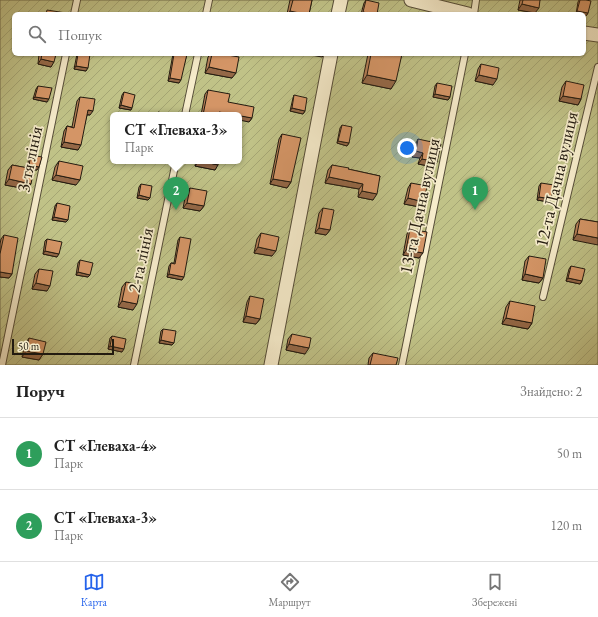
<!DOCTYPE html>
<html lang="uk">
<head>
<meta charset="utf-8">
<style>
  body { margin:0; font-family:"EB Garamond",serif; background:#f6f6f6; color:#222 }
  .scale { position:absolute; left:12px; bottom:10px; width:102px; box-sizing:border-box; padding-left:4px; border:2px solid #231b10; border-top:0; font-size:11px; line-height:14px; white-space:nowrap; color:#231b10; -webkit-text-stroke:3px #f6eccb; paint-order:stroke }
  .you { position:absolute; left:407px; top:148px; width:14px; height:14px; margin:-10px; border:3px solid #fff; border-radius:50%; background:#1a73e8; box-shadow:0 0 0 6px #1a73e833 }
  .badge { display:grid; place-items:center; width:26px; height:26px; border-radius:50%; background:#2563eb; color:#fff; font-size:13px; font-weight:700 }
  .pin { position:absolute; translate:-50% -33px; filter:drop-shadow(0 1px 2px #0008) }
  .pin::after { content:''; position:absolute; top:21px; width:14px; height:12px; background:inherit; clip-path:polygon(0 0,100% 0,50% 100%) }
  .popup { position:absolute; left:110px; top:112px; width:132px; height:52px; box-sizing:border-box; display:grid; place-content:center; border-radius:6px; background:#fff; filter:drop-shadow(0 1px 3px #0005); font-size:13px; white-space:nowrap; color:#767676 }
  .popup b { font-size:15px; color:#222 }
  .popup::after { content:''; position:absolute; left:50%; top:100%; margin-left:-8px; border:8px solid transparent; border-top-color:#fff }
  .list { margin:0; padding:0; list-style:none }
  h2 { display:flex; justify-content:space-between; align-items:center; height:52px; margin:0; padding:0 16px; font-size:17px }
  h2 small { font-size:13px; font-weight:400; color:#767676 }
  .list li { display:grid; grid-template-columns:26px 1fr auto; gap:12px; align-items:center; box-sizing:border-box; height:72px; padding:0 16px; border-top:1px solid #e0e0e0 }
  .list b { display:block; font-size:15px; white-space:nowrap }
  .list p { margin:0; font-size:13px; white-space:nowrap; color:#767676 }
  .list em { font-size:13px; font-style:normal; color:#767676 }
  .icon { flex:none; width:22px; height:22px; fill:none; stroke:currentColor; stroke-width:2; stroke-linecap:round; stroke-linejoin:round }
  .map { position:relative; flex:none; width:598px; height:365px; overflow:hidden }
  .search { position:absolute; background:#fff; box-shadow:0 1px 3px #0004; left:12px; right:12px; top:12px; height:44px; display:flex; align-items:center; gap:10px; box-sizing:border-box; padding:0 14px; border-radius:6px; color:#767676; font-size:15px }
  .sheet { height:196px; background:#fff }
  nav { display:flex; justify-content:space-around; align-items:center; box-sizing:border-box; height:56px; border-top:1px solid #e0e0e0; background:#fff; font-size:11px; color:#767676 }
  nav a { display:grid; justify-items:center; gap:2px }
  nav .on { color:#2563eb }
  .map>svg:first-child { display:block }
  .garden { fill:url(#garden-furrows); stroke:#726e4c; fill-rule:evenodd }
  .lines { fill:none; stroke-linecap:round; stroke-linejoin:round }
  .service-casing { stroke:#564d38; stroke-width:8 }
  .minor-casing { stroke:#564d38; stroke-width:15 }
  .service { stroke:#f6eccb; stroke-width:6 }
  .minor { stroke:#f6eccb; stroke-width:13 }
  .wall { fill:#b68058; stroke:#231b10 }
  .shaded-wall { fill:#946847; stroke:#231b10 }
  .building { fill:#d49566; stroke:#231b10 }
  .labels { text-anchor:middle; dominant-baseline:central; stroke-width:3.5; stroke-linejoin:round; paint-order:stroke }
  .street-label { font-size:18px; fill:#231b10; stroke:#f6eccb }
</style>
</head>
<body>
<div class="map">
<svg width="598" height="365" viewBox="0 0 598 365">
  <defs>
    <pattern id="garden-furrows" width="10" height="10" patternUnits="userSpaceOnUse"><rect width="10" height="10" fill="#c0c287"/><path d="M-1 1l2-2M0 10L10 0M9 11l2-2" fill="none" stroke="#a5a674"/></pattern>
  </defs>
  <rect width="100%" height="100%" fill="#f1e2af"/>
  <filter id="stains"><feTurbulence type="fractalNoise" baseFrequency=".005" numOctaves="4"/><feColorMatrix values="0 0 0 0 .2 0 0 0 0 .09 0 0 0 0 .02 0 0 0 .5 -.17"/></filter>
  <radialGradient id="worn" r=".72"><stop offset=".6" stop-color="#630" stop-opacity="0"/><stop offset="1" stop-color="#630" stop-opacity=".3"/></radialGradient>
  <path class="garden" d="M0,0H598V365H0ZM14,14H584V54H14ZM113,115H239V161H113Z"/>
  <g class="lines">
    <defs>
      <g id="service">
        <path d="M74,14L77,0"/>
        <path d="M206,14L209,0"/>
        <path d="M474,14L476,0"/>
        <path d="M185,115L198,54"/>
        <path d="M543,297L598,67"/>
        <path d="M2,365L66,54"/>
        <path d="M134,365L176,161"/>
        <path d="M402,365L465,54"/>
      </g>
      <g id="minor">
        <path d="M411,0L468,14"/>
        <path d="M338,14L341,0"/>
        <path d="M584,33L598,35"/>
        <path d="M271,365L331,54"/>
      </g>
    </defs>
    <use href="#service" class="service-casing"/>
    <use href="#minor" class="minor-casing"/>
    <use href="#service" class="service"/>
    <use href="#minor" class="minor"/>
  </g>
  <g class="wall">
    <path d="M290,0H312L309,14H287Z"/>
    <path d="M366,0L377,14H361L364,3Z"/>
    <path d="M520,0H540L535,13L518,10Z"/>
    <path d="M579,0H586L588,13L586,16L584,15V14H576L578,2Z"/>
    <path d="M39,54H56L51,67L38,64Z"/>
    <path d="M77,54H88L86,71L74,69Z"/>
    <path d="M173,54H187L179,83L168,81Z"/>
    <path d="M211,54H222L232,78L205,73L208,57Z"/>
    <path d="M368,54H402L391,89L362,83Z"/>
    <path d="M481,64L493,85L475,81L478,69Z"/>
    <path d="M566,81L581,99L578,105L559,101L562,87Z"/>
    <path d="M437,83L450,97L448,100L433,97L435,86Z"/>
    <path d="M38,86L47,102L33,99L36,89Z"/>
    <path d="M208,90L252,118L249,122L239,115H201L205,94Z"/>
    <path d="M124,92L131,110L119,108L122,95Z"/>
    <path d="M294,95L305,111L303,114L290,111L293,98Z"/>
    <path d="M80,97L90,115H87L78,150L61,147L64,131L67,126L72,127L77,101Z"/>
    <path d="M342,125L349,143L347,146L337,143L340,128Z"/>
    <path d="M282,134L291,182L287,188L270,184L279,139Z"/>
    <path d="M418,139L434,167L418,164L420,158L412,157L415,145Z"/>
    <path d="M31,155L37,170H34L27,189L5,185L8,170L12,165L27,168L29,157Z"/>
    <path d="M59,161L76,185L52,180L55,167Z"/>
    <path d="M196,161H219L215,170L195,166Z"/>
    <path d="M332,165L348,169L380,176L373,200L358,197L359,189L325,183L328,170Z"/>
    <path d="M411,183L420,207L404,204L408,188Z"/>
    <path d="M541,183L549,202L537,200L539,186Z"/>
    <path d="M141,184L150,198L148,200L137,198L139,187Z"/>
    <path d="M190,188L204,206L200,211L183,208L186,193Z"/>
    <path d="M57,203L68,220L66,222L52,220L55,206Z"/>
    <path d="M323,208L330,230L326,235L315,233L319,213Z"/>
    <path d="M580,219L598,222L573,240L576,224Z"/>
    <path d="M410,229L419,258L403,255L407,234Z"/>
    <path d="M261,233L272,256L254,253L257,239Z"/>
    <path d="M4,235L12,274L9,278L0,277V244L1,239Z"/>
    <path d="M180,237L182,280L167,277L169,266L171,263H174L178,240Z"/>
    <path d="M47,239L57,257L43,254L45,241Z"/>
    <path d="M529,256L543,278L539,283L522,280L525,261Z"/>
    <path d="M80,260L88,277L76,275L78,263Z"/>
    <path d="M571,266L582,281L580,284L566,281L569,269Z"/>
    <path d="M39,269L47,291L32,289L35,274Z"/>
    <path d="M126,282L133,310L118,307L122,287Z"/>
    <path d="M250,296L260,319L256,324L243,322L247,302Z"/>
    <path d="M510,301L532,323L528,329L502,324L506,307Z"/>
    <path d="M163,329L174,343L172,345L159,343L161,331Z"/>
    <path d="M292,334L305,354L286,350L288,339Z"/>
    <path d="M112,336L122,352L108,349L110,338Z"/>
    <path d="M29,338L43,354L39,360L22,357L25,344Z"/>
    <path d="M373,353L396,365H368L369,358Z"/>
  </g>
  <g class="shaded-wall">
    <path d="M522,4L539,8L535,13L518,10Z"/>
    <path d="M290,11L304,14H288Z"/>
    <path d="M577,11L588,13L586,16L584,15V14H576Z"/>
    <path d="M363,12L373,14H362Z"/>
    <path d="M305,54H325L322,57Z"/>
    <path d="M41,59L54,62L51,67L38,64Z"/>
    <path d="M76,66L88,68L86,71L74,69Z"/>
    <path d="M209,67L236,73L232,78L205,73Z"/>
    <path d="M367,75L396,81L391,89L362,83Z"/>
    <path d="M479,75L497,79L493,85L475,81Z"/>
    <path d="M170,78L181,80L179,83L168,81Z"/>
    <path d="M435,94L450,97L448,100L433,97Z"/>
    <path d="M563,96L581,99L578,105L559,101Z"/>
    <path d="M35,97L49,99L47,102L33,99Z"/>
    <path d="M121,105L132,108L131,110L119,108Z"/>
    <path d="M292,108L305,111L303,114L290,111Z"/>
    <path d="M88,110L93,111L90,115L85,114Z"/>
    <path d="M219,112L238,115H217Z"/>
    <path d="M239,115L252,118L249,122L239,120Z"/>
    <path d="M338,141L349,143L347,146L337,143Z"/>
    <path d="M64,142L81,145L78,150L61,147Z"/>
    <path d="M416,151L423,153L420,158L412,157Z"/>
    <path d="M422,159L437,162L434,167L418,164Z"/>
    <path d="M199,161H201L218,165L215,170L195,166Z"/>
    <path d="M29,165L39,167L37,170L27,168Z"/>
    <path d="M56,175L80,180L76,185L52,180Z"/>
    <path d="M329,177L363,184L359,189L325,183Z"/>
    <path d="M9,179L31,184L27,189L5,185Z"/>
    <path d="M273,179L291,182L287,188L270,184Z"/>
    <path d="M362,191L377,194L373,200L358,197Z"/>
    <path d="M139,195L150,198L148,200L137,198Z"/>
    <path d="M539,197L551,199L549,202L537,200Z"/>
    <path d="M408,198L424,202L420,207L404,204Z"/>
    <path d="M187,203L204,206L200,211L183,208Z"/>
    <path d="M54,217L68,220L66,222L52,220Z"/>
    <path d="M319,228L330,230L326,235L315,233Z"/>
    <path d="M577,234L598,238V245L573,240Z"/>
    <path d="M258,247L276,251L272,256L254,253Z"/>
    <path d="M406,250L423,253L419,258L403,255Z"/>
    <path d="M45,251L59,254L57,257L43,254Z"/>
    <path d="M0,272L12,274L9,278L0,277Z"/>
    <path d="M78,272L90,275L88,277L76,275Z"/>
    <path d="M169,274L184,277L182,280L167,277Z"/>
    <path d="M525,274L543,278L539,283L522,280Z"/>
    <path d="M568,278L582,281L580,284L566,281Z"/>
    <path d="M36,283L50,286L47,291L32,289Z"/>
    <path d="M122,301L137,304L133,310L118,307Z"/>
    <path d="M246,316L260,319L256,324L243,322Z"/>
    <path d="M506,318L532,323L528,329L502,324Z"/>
    <path d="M161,340L174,343L172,345L159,343Z"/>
    <path d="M289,344L309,348L305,354L286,350Z"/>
    <path d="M110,346L124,349L122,352L108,349Z"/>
    <path d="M26,351L43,354L39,360L22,357Z"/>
  </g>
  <g class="building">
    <path d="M293,0H312L309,14H304L290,11Z"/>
    <path d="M366,0L379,3L377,14H373L363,12Z"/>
    <path d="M523,0H540L539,8L522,4Z"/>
    <path d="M580,0H586L591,1L588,13L577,11Z"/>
    <path d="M47,10L66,13V14H46Z"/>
    <path d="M42,54H56L54,62L41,59Z"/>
    <path d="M78,54H90L88,68L76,66Z"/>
    <path d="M174,54H187L181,80L170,78Z"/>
    <path d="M212,54H222L239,57L236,73L209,67Z"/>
    <path d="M371,54H402L396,81L367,75Z"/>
    <path d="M481,64L499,68L497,79L479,75Z"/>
    <path d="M566,81L584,85L581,99L563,96Z"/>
    <path d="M437,83L452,86L450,97L435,94Z"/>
    <path d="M38,86L52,88L49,99L35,97Z"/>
    <path d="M208,90L230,94L228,102L254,107L252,118L219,112L218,115H203Z"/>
    <path d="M124,92L135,95L132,108L121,105Z"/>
    <path d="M294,95L307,98L305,111L292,108Z"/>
    <path d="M80,97L95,99L93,111L88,110L81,145L64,142L67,126L74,128Z"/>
    <path d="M158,112L172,115H157Z"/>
    <path d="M342,125L352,127L349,143L338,141Z"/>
    <path d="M282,134L301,138L291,182L273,179Z"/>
    <path d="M418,139L441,144L437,162L422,159L423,153L416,151Z"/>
    <path d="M31,155L42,157L39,167L29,165Z"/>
    <path d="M59,161L83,166L80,180L56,175Z"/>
    <path d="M201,161H219L218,165Z"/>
    <path d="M12,165L34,169L31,184L9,179Z"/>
    <path d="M332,165L349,168L348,169L380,176L377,194L362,191L363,184L329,177Z"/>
    <path d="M411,183L427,186L424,202L408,198Z"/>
    <path d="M541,183L554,185L551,199L539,197Z"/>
    <path d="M141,184L152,186L150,198L139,195Z"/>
    <path d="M190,188L207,191L204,206L187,203Z"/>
    <path d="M57,203L70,206L68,220L54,217Z"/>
    <path d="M323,208L334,210L330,230L319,228Z"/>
    <path d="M580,219L598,222V238L577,234Z"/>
    <path d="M410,229L427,232L423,253L406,250Z"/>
    <path d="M261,233L279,237L276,251L258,247Z"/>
    <path d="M4,235L18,238L12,274L0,272V254Z"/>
    <path d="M180,237L191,239L184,277L169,274L171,263L175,264Z"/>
    <path d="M47,239L62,242L59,254L45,251Z"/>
    <path d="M529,256L546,259L543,278L525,274Z"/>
    <path d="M80,260L93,263L90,275L78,272Z"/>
    <path d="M571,266L585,269L582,281L568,278Z"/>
    <path d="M39,269L53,271L50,286L36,283Z"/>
    <path d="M126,282L141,285L137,304L122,301Z"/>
    <path d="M250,296L264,299L260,319L246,316Z"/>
    <path d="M510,301L535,306L532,323L506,318Z"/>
    <path d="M163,329L176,331L174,343L161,340Z"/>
    <path d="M292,334L311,338L309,348L289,344Z"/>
    <path d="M112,336L126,339L124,349L110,346Z"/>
    <path d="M29,338L46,342L43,354L26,351Z"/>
    <path d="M373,353L398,358L396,365H370Z"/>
  </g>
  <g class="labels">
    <g class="street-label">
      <text transform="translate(29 159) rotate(-78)">3-тя лінія</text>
      <text transform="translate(556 179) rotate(-77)">12-та Дачна вулиця</text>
      <text transform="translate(419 206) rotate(-78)">13-та Дачна вулиця</text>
      <text transform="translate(140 260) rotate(-78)">2-га лінія</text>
    </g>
  </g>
  <rect width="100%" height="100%" filter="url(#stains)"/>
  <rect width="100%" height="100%" fill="url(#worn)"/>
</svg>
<div class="scale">50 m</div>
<div class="you"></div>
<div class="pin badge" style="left:475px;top:210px;background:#2e9e5b">1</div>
<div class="pin badge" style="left:176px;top:210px;background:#2e9e5b">2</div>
<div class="popup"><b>СТ «Глеваха-3»</b>Парк</div>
<div class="search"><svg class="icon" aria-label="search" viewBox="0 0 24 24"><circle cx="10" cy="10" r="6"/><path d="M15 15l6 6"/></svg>Пошук</div>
</div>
<section class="sheet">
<h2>Поруч<small>Знайдено: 2</small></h2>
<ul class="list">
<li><span class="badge" style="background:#2e9e5b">1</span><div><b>СТ «Глеваха-4»</b><p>Парк</p></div><em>50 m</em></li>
<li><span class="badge" style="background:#2e9e5b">2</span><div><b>СТ «Глеваха-3»</b><p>Парк</p></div><em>120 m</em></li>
</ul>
</section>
<nav>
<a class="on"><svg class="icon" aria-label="map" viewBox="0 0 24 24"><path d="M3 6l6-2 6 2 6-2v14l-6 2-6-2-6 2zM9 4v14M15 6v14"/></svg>Карта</a>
<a><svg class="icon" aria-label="directions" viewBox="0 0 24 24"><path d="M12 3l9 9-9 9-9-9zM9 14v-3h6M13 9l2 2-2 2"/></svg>Маршрут</a>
<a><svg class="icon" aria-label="saved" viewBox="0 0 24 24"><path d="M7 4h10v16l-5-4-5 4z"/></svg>Збережені</a>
</nav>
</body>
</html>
